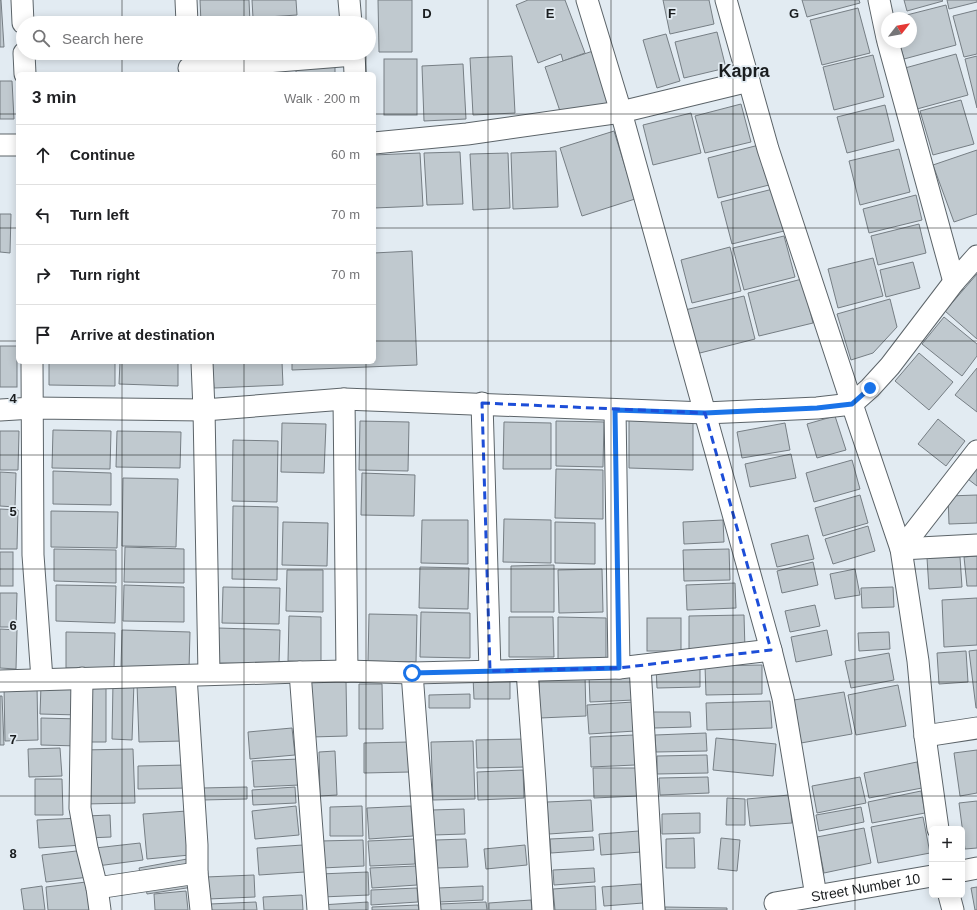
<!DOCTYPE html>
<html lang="en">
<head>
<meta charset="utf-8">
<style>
  body { margin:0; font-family:Helvetica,sans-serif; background:#f6f6f6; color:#202124 }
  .controls { position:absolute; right:12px; bottom:12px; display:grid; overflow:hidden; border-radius:6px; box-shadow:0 2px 10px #0003 }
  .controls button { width:36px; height:36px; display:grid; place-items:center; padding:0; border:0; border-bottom:1px solid #e0e0e0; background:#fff; color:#202124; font:20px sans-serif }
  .compass { position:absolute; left:881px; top:12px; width:36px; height:36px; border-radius:50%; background:#fff; box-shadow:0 2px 10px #0003; rotate:59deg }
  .stop { position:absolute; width:12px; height:12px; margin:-9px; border:3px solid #1a73e8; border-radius:50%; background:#fff }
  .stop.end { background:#1a73e8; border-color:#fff; box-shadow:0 1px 4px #0008 }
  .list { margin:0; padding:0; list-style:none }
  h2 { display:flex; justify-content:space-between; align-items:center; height:52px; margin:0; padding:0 16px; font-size:17px }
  h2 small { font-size:13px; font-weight:400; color:#757577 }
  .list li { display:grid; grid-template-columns:26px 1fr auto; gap:12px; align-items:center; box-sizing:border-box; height:60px; padding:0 16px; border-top:1px solid #e0e0e0 }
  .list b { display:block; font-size:15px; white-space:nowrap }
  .list em { font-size:13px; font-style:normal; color:#757577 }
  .icon { flex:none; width:22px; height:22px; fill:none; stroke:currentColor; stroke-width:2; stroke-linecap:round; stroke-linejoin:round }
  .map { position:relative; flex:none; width:977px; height:910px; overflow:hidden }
  .search { position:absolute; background:#fff; box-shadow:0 2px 10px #0003; left:16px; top:16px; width:360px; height:44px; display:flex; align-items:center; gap:10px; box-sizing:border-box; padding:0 14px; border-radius:22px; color:#757577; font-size:15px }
  .panel { position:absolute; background:#fff; box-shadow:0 2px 10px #0003; left:16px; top:72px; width:360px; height:292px; border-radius:6px }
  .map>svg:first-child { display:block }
  .building { fill:#c0c9cf; stroke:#767e84 }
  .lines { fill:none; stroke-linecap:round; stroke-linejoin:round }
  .minor-casing { stroke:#5c6469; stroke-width:23 }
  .minor { stroke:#fff; stroke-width:21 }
  .route { stroke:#1a73e8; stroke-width:5 }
  .marked { fill:none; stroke:#1d4ed8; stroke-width:3; stroke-dasharray:8 5; stroke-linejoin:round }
  .grid { fill:none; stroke:#1a1d1f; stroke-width:1; stroke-opacity:0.55 }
  .labels { text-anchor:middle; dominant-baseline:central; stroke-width:3.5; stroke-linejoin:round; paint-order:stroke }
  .street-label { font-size:14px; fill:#1a1d1f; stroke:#e2ebf2 }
  .district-label { font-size:18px; font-weight:bold; fill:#1a1d1f; stroke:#e2ebf2 }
  .grid-label { font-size:13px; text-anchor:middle; font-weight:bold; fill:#1a1d1f; stroke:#e2ebf2; stroke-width:3.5; stroke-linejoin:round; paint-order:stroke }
</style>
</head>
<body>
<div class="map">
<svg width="977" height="910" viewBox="0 0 977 910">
  <rect width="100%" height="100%" fill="#e2ebf2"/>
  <g class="building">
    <path d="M0,0H1L4,47H0Z"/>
    <path d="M200,0H249L250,23H201Z"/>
    <path d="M252,0H296L297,15L253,18Z"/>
    <path d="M378,0H412V52H379Z"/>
    <path d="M528,0H565L585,53L563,61L561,54L538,63L516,5Z"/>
    <path d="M663,0H709L714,24L670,34Z"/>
    <path d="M802,0H859L860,3L807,17Z"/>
    <path d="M904,0H942L943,1L907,11Z"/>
    <path d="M947,0H977V2L949,9Z"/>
    <path d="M946,5L956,45L904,59L899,42H911V18H895Z"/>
    <path d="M858,8L870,53L822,65L810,20Z"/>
    <path d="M977,10V54L964,57L953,16Z"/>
    <path d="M717,32L726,68L684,78L675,42Z"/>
    <path d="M666,34L680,81L657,88L643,40Z"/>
    <path d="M593,51L611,104L563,120L545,67Z"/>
    <path d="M956,54L968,95L917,109L905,68Z"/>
    <path d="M873,55L884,97L834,110L823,67Z"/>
    <path d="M512,56L515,113L473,115L470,58Z"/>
    <path d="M977,56V108L965,59Z"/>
    <rect x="384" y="59" width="33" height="56"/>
    <path d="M463,64L466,119L424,121L422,66Z"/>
    <path d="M335,67V74H296V68Z"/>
    <path d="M0,81H12L14,119H0Z"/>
    <path d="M961,100L974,144L933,155L920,111Z"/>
    <path d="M741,104L751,142L705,153L695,116Z"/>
    <path d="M885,105L894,141L847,153L837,117Z"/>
    <path d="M691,113L701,153L653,165L643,125Z"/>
    <path d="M614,131L635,199L582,216L560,148Z"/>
    <path d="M759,145L769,185L718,198L708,158Z"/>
    <path d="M899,149L910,192L860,205L849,161Z"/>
    <path d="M977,150V214L954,222L933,165Z"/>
    <path d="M556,151L558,207L513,209L511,153Z"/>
    <path d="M460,152L463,204L427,205L424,153Z"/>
    <path d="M420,153L423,206L374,208V155Z"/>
    <path d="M508,153L510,208L473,210L470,154Z"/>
    <path d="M773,189L784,231L732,244L721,202Z"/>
    <path d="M916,195L922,220L869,233L863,209Z"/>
    <path d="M0,214H11L10,253L0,252Z"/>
    <path d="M919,224L926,253L878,265L871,236Z"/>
    <path d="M784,236L795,277L744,290L733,248Z"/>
    <path d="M730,247L741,291L692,303L681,260Z"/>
    <path d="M412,251L417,365L292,370V362H374V253Z"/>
    <path d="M873,258L883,296L838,308L828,269Z"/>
    <path d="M913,262L920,288L886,297L880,270Z"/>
    <path d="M977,274V339L945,311Z"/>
    <path d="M802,279L813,323L759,336L748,293Z"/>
    <path d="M744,296L755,339L696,354L685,310Z"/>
    <path d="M890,299L897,327L873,353L851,360L837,314Z"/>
    <path d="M944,317L977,344V356L962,376L922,344Z"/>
    <rect x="0" y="346" width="17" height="41"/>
    <path d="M919,353L953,382L929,410L895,381Z"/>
    <path d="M49,362H115V386L49,385Z"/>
    <path d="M120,362H178V386L119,384Z"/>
    <path d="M212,362H282L283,385L214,388Z"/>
    <path d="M977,368V412L955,395Z"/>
    <path d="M835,416L846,450L817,458L807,424Z"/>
    <path d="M938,419L965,441L946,466L918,444Z"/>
    <path d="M629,420L693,421V470L629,468Z"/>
    <path d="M360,421L409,422L408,471L359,470Z"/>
    <path d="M556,421L604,422L603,467L556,466Z"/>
    <path d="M504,422L551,423V469H503Z"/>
    <path d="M282,423L326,424L324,473L281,472Z"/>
    <path d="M785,423L790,450L742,458L737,432Z"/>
    <path d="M53,430L111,431L110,469L52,468Z"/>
    <path d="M0,431H19L18,470H0Z"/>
    <path d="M117,431L181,432L180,468L116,467Z"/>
    <path d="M233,440L278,441L277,502L232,501Z"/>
    <path d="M791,454L796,478L750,487L745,464Z"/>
    <path d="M977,458V486L964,476Z"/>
    <path d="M852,460L860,489L814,502L806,473Z"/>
    <path d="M556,469L603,470V519L555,518Z"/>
    <path d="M53,471L111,473V505L53,504Z"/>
    <path d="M0,472L16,473L15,507L0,506Z"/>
    <path d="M362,473L415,475L414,516L361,515Z"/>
    <path d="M123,478L178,479L176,547L122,546Z"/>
    <path d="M860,495L868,523L823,536L815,508Z"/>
    <path d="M977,495V523L949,524L948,496Z"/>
    <path d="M233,506L278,507L277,580L232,579Z"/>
    <path d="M0,509L18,510L17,549H0Z"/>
    <path d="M51,511L118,512L117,548L51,547Z"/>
    <path d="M504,519L551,520V563L503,562Z"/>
    <path d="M422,520H468V564L421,563Z"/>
    <path d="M723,520L724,542L684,544L683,522Z"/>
    <path d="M283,522L328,523L327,566L282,565Z"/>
    <path d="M555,522L595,523V564L555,563Z"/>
    <path d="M868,526L875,551L833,564L825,539Z"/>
    <path d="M808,535L814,559L777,567L771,544Z"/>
    <path d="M125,547L184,549V583L124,582Z"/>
    <path d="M54,549L116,550V583L54,581Z"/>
    <path d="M729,549L730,580L684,581L683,550Z"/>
    <rect x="0" y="552" width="13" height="34"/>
    <path d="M977,556V586H967L964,557Z"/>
    <path d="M960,557L962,587L929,589L927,558Z"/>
    <path d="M813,562L818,585L782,593L777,571Z"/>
    <path d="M554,565V612H511V566Z"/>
    <path d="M420,567L469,568L468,609L419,608Z"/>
    <path d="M602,569L603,612L559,613L558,570Z"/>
    <path d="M855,569L860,595L835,599L830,574Z"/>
    <path d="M287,570H323V612L286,611Z"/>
    <path d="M735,583L736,608L687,610L686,585Z"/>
    <path d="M56,585L116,586L115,623L56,621Z"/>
    <path d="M124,585L184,587V622L123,621Z"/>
    <path d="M223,587L280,588L279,624L222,623Z"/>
    <path d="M893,587L894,607L862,608L861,588Z"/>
    <path d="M0,593H17L16,627H0Z"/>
    <path d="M977,598V645L944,647L942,600Z"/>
    <path d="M815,605L820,626L790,632L785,611Z"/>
    <path d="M421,612L470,613V658L420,657Z"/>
    <path d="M369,614L417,615L416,662L368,661Z"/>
    <path d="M744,615L745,650L689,651V616Z"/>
    <path d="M289,616L321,617V662L288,661Z"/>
    <path d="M509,617H553L554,657H509Z"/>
    <path d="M558,617L606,618V660H558Z"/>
    <rect x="647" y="618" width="34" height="33"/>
    <path d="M218,628L280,630L279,664L217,663Z"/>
    <path d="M0,629L17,630L16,669L0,668Z"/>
    <path d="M122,630L190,632L189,669L121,668Z"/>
    <path d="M827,630L832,655L796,662L791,637Z"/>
    <path d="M66,632L115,633L114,669L66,668Z"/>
    <path d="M889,632L890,649L859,651L858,633Z"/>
    <path d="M977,650V708H976L969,651Z"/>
    <path d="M966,651L968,682L939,684L937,653Z"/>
    <path d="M889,653L894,680L851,688L845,661Z"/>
    <path d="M762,665V694L706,695L705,666Z"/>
    <path d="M700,666V687L657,688L656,667Z"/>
    <path d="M632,675L634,700L590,702L589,677Z"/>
    <path d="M585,676L586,716L540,718L539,678Z"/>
    <path d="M473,677H510V699H474Z"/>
    <path d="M346,681L347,736L311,737L310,682Z"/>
    <path d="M113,682H134L132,740L112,739Z"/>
    <path d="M84,683H106V742H83Z"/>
    <path d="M182,683L183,741L139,742L137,684Z"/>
    <path d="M359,684H382L383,729H359Z"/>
    <path d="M898,685L906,726L856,735L848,695Z"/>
    <path d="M37,686L38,740L5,741L4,687Z"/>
    <path d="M41,686L80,687L79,715L40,714Z"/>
    <path d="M844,692L852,734L801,743L794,700Z"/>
    <path d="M470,694V708H429V695Z"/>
    <path d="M0,696H2L4,745H0Z"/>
    <path d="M770,701L772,728L707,730L706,703Z"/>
    <path d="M633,702L635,731L589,734L587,705Z"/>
    <path d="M653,712H690L691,727L654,728Z"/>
    <path d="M41,718L80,719L79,746L41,745Z"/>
    <path d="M292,728L295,755L250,759L248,732Z"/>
    <path d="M706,733L707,751L656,752L655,735Z"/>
    <path d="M634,735L635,765L591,767L590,737Z"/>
    <path d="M716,738L776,744L773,776L713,770Z"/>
    <path d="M525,739V767L477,768L476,740Z"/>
    <path d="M473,741L475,799L433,800L431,742Z"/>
    <path d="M409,742L410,772L364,773V743Z"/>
    <path d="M60,748L62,776L29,777L28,749Z"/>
    <path d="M133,749L135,803L84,804L82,750Z"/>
    <path d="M977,750V793L960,796L954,753Z"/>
    <path d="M335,751L337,795L320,796L319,752Z"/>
    <path d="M707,755L708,773L657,774V756Z"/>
    <path d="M299,759L300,785L254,787L252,761Z"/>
    <path d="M917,762L922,788L869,798L864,773Z"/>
    <path d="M186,765L187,788L138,789V766Z"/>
    <path d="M593,768H638V796L594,798Z"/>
    <path d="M523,770L524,798L478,800L477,772Z"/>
    <path d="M708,777L709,793L660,795L659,778Z"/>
    <path d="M860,777L866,803L817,813L812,786Z"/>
    <path d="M35,779H62L63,815H35Z"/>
    <path d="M247,787V799L202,800V788Z"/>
    <path d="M295,787L296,803L253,805L252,790Z"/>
    <path d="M921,791L925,813L872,823L868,802Z"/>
    <path d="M789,795L792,823L750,826L747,799Z"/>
    <path d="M727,798L745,799V825H726Z"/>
    <path d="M591,800L593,831L549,834L547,802Z"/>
    <path d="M977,801V848L965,849L959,803Z"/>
    <path d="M296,806L299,835L255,839L252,811Z"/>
    <path d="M362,806L363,836H330V807Z"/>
    <path d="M411,806L413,836L369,839L367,808Z"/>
    <path d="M861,807L864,822L819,831L816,815Z"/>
    <path d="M464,809L465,834L433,835L432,810Z"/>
    <path d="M187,811L190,855L147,859L143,814Z"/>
    <path d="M700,813V833L662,834V814Z"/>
    <path d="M110,815L111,837L87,838L86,816Z"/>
    <path d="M923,817L930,853L878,863L871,827Z"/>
    <path d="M81,818L82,845L39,848L37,820Z"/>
    <path d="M864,828L871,863L824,873L817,837Z"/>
    <path d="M639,831L641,852L601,855L599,834Z"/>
    <path d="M593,837L594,850L551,853L550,839Z"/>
    <path d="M694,838L695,868H666V839Z"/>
    <path d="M721,838L740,840L737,871L718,869Z"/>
    <path d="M414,839L415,864L370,866L368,841Z"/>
    <path d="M466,839L468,867L437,868L436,840Z"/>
    <path d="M363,840L364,866L322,868L320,841Z"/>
    <path d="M140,843L143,860L97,866L95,848Z"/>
    <path d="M303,845L305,872L259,875L257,848Z"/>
    <path d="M525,845L527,865L486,869L484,849Z"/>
    <path d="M85,850L89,877L46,882L42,855Z"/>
    <path d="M187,859L189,871L142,880L139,868Z"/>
    <path d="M416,866L417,885L372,888L370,868Z"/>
    <path d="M594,868L595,882L554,885L553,870Z"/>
    <path d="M368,872L369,895L322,897L320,874Z"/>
    <path d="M191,875L193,887L147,894L145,883Z"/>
    <path d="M254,875L255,897L208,899L206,877Z"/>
    <path d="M94,881L98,910H48L46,887Z"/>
    <path d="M641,884L643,903L604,906L602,887Z"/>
    <path d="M42,886L45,910H24L21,889Z"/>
    <path d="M483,886V900L439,902L438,888Z"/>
    <path d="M595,886L596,910H555L553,889Z"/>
    <path d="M977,887V910H975L971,888Z"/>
    <path d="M417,888L418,902L371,905V890Z"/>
    <path d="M186,891L188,910H155L154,894Z"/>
    <path d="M302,895L303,910H264L263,897Z"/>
    <path d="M531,900L532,910H489V903Z"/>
    <path d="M256,902L257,910H210V904Z"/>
    <path d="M368,902V910H321V905Z"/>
    <path d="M486,902L487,910H440V904Z"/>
    <path d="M418,905L419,910H372V907Z"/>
    <path d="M665,907L727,908V910H665Z"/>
  </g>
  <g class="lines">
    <defs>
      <g id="minor">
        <path d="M22,0L23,23"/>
        <path d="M186,0L187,23"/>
        <path d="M349,0L351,23"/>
        <path d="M587,0L621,112L771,650L783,698L816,896"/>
        <path d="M726,0L768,149L852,404L901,549L977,545"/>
        <path d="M879,0L887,38"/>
        <path d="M888,42L954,282"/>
        <path d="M24,53L25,74"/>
        <path d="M354,53L355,74"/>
        <path d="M189,68L354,55"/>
        <path d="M374,143L467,134L621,112L749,81"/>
        <path d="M0,145H18"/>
        <path d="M32,362L33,555L42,679"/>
        <path d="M202,362L204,410L209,674"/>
        <path d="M344,399L347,671"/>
        <path d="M482,403L490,671"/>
        <path d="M0,410L33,408L204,410L344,399L705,413L817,408L852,404L870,388L890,366L954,282L977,256"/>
        <path d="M615,410L619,668"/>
        <path d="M640,666L654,910"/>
        <path d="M527,671L535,781L543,910"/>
        <path d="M300,672L318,910"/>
        <path d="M412,673L430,910"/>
        <path d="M186,676L197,845V873L201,910"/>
        <path d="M82,678L80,808L87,848L97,888L100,910"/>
        <path d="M0,681L300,672L347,671L412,673L619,668L771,650"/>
        <path d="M925,736L977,728"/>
        <path d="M938,829L925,736L918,661L901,549L977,451"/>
        <path d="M962,871L977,868"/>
        <path d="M97,888L197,873"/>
        <path d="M949,895L953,910"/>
        <path id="s1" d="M775,903L932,876"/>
      </g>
    </defs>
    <use href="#minor" class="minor-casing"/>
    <use href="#minor" class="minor"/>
  </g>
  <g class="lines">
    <path class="route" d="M412,673L619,668L615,410L705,413L817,408L852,404L870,388"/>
  </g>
  <path class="marked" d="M482,403L705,413L771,650L619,668L490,671Z"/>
  <path class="grid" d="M122,0V23M244,0V23M366,0V23M488,0V910M611,0V910M733,0V910M855,0V910M122,53V74M244,53V74M366,53V74M0,114H18M374,114H977M0,228H18M374,228H977M0,341H18M374,341H977M122,362V910M244,362V910M366,362V910M0,455H977M0,569H977M0,682H977M0,796H977"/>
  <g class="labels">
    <g class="street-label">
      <text stroke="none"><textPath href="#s1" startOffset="92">Street Number 10</textPath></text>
    </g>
    <g class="district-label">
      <text x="744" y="71">Kapra</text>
    </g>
  </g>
  <g class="grid-label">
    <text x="427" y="18">D</text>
    <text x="550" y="18">E</text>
    <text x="672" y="18">F</text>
    <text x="794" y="18">G</text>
    <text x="13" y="403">4</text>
    <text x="13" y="516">5</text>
    <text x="13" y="630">6</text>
    <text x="13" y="744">7</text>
    <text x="13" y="858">8</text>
  </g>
</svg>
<div class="controls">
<button>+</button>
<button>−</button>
</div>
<svg class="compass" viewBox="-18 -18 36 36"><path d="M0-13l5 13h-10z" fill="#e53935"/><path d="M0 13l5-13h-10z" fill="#757577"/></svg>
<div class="stop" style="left:412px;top:673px"></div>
<div class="stop end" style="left:870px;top:388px"></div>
<div class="search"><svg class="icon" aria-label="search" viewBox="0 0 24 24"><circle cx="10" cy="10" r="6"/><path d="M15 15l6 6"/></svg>Search here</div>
<section class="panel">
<h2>3 min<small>Walk · 200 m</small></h2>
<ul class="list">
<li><svg class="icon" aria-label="ahead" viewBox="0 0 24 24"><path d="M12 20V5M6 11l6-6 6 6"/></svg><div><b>Continue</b></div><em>60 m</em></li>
<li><svg class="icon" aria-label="left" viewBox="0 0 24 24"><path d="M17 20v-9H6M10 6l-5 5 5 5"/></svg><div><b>Turn left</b></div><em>70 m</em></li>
<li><svg class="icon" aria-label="right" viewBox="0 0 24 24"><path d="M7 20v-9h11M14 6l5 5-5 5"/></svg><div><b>Turn right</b></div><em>70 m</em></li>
<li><svg class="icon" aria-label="arrive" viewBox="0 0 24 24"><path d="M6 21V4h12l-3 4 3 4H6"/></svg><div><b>Arrive at destination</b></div></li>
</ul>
</section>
</div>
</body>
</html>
